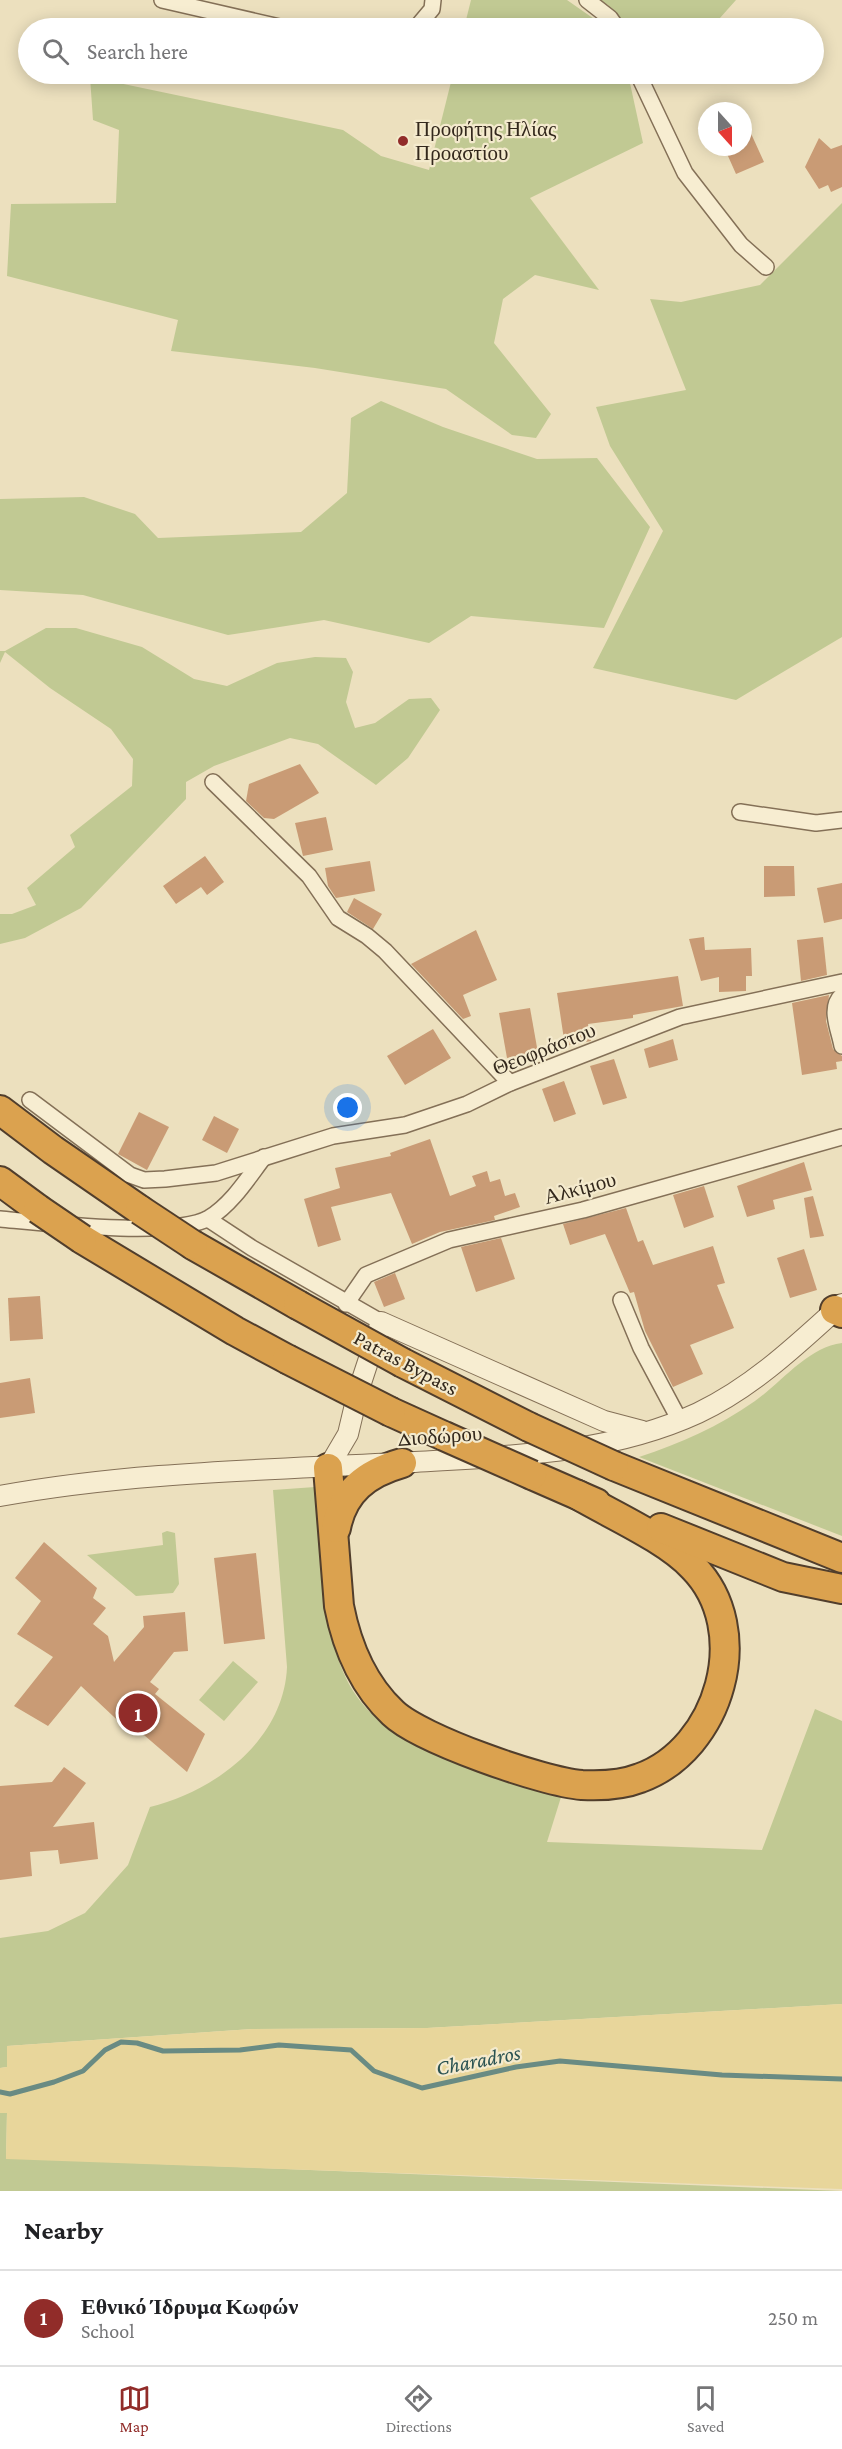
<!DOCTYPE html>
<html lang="en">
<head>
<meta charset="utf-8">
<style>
  body { margin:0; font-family:"Crimson Pro",serif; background:#f6f6f6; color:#202124 }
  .compass { position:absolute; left:698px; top:102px; width:54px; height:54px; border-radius:50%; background:#fff; box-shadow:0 3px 15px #0003; rotate:159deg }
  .you { position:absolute; left:348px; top:1108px; width:21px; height:21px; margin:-15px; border:4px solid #fff; border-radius:50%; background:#1a73e8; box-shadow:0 0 0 9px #1a73e833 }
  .badge { display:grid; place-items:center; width:39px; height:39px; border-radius:50%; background:#912c29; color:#fff; font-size:20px; font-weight:700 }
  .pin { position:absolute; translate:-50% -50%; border:3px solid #fff; box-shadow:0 2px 6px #0006 }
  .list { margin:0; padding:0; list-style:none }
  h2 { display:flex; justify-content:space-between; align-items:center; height:78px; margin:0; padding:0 24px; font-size:26px }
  h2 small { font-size:20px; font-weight:400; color:#757577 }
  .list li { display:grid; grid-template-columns:39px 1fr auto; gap:18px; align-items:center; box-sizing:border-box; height:96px; padding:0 24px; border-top:2px solid #e0e0e0 }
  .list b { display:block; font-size:22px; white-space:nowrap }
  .list p { margin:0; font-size:20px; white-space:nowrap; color:#757577 }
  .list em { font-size:20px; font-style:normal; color:#757577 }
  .icon { flex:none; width:33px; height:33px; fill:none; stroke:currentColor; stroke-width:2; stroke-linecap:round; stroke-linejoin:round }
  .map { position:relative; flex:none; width:842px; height:2191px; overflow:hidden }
  .search { position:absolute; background:#fff; box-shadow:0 3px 15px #0003; left:18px; right:18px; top:18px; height:66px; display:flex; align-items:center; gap:15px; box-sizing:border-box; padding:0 21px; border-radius:33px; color:#757577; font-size:22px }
  .sheet { height:174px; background:#fff }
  nav { display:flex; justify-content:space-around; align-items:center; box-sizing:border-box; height:84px; border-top:2px solid #e0e0e0; background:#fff; font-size:16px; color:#757577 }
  nav a { display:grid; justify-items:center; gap:3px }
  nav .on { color:#912c29 }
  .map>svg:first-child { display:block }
  .green { fill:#c1c993 }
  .sand { fill:#e8d69b }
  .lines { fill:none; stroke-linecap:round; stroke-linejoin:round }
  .stream { stroke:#698b83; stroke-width:5 }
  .building { fill:#c99b75 }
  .minor-casing { stroke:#847057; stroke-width:18 }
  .tertiary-casing { stroke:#847057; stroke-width:22 }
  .motorway-casing { stroke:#513e2c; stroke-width:32 }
  .minor { stroke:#f7edd1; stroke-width:15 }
  .tertiary { stroke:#f7edd1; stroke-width:20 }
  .motorway { stroke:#dba24f; stroke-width:28 }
  .motorway-bridge-casing { stroke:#513e2c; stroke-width:32; stroke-linecap:butt }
  .motorway-bridge { stroke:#dba24f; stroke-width:28 }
  .poi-dot { fill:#912c29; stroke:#f4eacd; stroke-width:2 }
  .labels { text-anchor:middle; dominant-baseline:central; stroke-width:4.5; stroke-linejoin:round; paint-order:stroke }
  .poi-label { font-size:21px; fill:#33281c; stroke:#f4eacd; text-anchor:start }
  .street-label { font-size:21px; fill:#33281c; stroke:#f4eacd }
  .water-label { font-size:22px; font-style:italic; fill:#2b5352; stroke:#f4eacd }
</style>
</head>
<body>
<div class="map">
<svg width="842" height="2191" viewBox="0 0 842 2191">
  <rect width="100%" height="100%" fill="#ece0be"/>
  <g class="green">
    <path d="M471,0H567L607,28H464Z"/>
    <path d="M598,0H736L711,28H625L608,5Z"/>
    <path d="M453,74H628L643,143L530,198L599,290L535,275L503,299L494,343L551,414L536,438L512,435L446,389L315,368L171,351L178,320L7,276L11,204L116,203L119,130L93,120L90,77L343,130L381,156L429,170Z"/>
    <path d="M842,203V637L736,700L593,668L663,531L610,446L596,407L686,390L650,299L681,302L760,285Z"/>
    <path d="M381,401L443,427L537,459L597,458L650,527L604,628L471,616L429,643L324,620L228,635L83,595L0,590V499L84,497L135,514L158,538L301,532L347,493L351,418Z"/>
    <path d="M46,628H76L142,647L194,679L227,686L277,663L315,657L346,658L353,672L346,702L355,728L375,723L409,699L431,698L440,710L408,758L376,785L318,744L290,738L214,766L186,782V799L81,908L25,938L0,944V914H12L36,905L27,888L75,847L70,835L132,786L133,759L111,729L50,688L5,652L0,663V651H5Z"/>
    <path d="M842,1343V1536L639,1457C681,1443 718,1427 755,1401C782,1382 808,1347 842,1343Z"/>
    <path d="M315,1487L319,1492C323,1528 327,1564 331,1600C333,1617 333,1634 336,1650C360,1751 478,1770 562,1794L547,1842L762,1850L815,1709L842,1721V2004L427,2028L252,2029L7,2046V2067L0,2068V1938L48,1931L85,1913L128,1865L150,1807C215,1791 284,1740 287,1667L273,1490Z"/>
    <path d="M167,1531L175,1533L179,1584L173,1593L136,1596L87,1555L163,1545L162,1533Z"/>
    <path d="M233,1661L258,1682L224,1721L199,1700Z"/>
    <path d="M7,2112L6,2158L842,2191H0V2113Z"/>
  </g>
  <path class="sand" d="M842,2004V2189L6,2159L7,2113H0V2068L7,2067V2046L252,2029L427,2028Z"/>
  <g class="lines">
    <path class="stream" d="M0,2092L10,2094L54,2082L83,2071L105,2050L121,2042L137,2043L163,2051L240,2050L279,2045L351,2050L374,2071L422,2088L516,2067L560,2061L722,2075L842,2079"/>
  </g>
  <g class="building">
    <path d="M743,116L764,162L736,174L724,147H743Z"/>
    <path d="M819,138L831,149L842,145V187L831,192L828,185L819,189L805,167Z"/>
    <path d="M300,764L319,793L274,819L264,818L246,801L249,784Z"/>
    <path d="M326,817L333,850L303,856L295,823Z"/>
    <path d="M205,856L224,882L207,895L201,887L176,904L163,886Z"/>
    <path d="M370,861L375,891L336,898L328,886L325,868Z"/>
    <path d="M764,866H794L795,896L764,897Z"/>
    <path d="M842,883V919L824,923L817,888Z"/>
    <path d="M354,898L382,914L373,929L347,912Z"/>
    <path d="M476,930L497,980L463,995L471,1016L463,1019L411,964Z"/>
    <path d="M704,937L705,950L751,948L752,976H746V991L719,992V977L701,981L689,939Z"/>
    <path d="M823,937L827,975L801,981L797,940Z"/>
    <path d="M678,976L683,1006L633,1015V1018L588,1024L591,1041L565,1046L557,993Z"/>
    <path d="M829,995L826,1021L833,1049L842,1056V1061L836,1062L837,1069L802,1075L792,1003Z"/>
    <path d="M530,1008L538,1053L507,1058L499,1013Z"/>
    <path d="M433,1029L451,1058L405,1085L387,1056Z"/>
    <path d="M673,1039L678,1060L649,1068L644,1049Z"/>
    <path d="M614,1059L627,1098L603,1105L590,1066Z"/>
    <path d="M564,1081L576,1114L554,1122L542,1089Z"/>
    <path d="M139,1112L169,1127L147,1170L118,1154Z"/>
    <path d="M214,1116L239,1129L227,1153L202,1140Z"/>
    <path d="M430,1139L450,1196L476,1186L472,1176L487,1171L490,1182L500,1179L505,1196L515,1193L520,1207L494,1216L495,1220L440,1232L412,1244L391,1193L331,1207L341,1240L318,1247L304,1199L340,1188L335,1168L391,1156L390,1153Z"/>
    <path d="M804,1162L812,1190L773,1200L775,1209L747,1217L737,1186Z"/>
    <path d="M704,1186L714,1217L684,1228L673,1195Z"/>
    <path d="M813,1196L824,1236L810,1238L804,1198Z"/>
    <path d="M626,1208L638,1242L643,1240L653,1265L713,1246L725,1283L717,1285L734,1328L690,1345L703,1374L673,1387L645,1331L634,1292L630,1293L605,1234L570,1245L563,1224Z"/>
    <path d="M501,1238L515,1279L476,1292L461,1247Z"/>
    <path d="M804,1249L817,1290L790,1298L777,1258Z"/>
    <path d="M395,1273L405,1299L384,1307L374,1282Z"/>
    <path d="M40,1296L43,1339L10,1341L8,1298Z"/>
    <path d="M30,1378L35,1413L0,1418V1383Z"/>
    <path d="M44,1542L97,1588L93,1598L106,1608L93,1624L108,1636L114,1662L144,1627L143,1616L185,1612L188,1651L174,1652L150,1682L159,1689L155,1694L205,1734L187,1772L130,1723L129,1731L81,1686L48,1726L14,1706L53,1657L17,1634L41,1601L15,1578Z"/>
    <path d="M256,1553L265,1639L224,1644L214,1558Z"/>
    <path d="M64,1767L86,1783L53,1827L94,1822L98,1859L60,1864L58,1850L30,1852L32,1876L0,1880V1786L52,1782Z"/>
  </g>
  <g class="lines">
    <defs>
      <g id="minor">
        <path d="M162,0L284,28"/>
        <path d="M587,0L610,18L617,28"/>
        <path d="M416,28L432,9L433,0"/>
        <path d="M638,74L685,173L741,245L766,267"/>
        <path d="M213,782L309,876L338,918L367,936L385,951L510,1083"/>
        <path d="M740,812L816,823L842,820"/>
        <path d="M842,995C828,1008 839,1029 842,1046"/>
        <path d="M30,1100L130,1175L144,1180L165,1179L216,1173L333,1136L405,1125L467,1104L510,1083L680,1017L842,982"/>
        <path d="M0,1219C44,1223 174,1238 209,1218C232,1204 248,1178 264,1157"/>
        <path d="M208,1219L252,1248L381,1322"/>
        <path d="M621,1300L641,1348L680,1421"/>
        <path d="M346,1304L366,1275L449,1240L583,1210L842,1137"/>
      </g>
      <g id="tertiary">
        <path d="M328,1468L348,1434L358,1392L381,1322L604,1421L642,1431"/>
        <path d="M0,1496C136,1471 277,1470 415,1462C511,1456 609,1454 698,1413C753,1387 798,1344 842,1304"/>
      </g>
      <g id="motorway">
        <path d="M0,1110L53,1150L140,1210"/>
        <path d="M0,1181L38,1209"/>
        <path d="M82,1239L235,1331L287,1359"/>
        <path d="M193,1245L298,1305"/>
        <path d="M835,1310L842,1313"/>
        <path d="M403,1363L529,1427"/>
        <path d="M391,1412L444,1436"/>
        <path d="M614,1466L842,1558"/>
        <path d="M328,1468L339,1606C347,1647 362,1684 393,1713C420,1739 543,1782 582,1785C601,1786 622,1785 640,1778C720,1749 755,1630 693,1567C667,1539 612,1515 578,1495"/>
        <path d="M532,1475L596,1503"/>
        <path d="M336,1528C343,1491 367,1473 402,1463"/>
        <path d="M661,1528L783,1577L842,1589"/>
      </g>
    </defs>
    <use href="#minor" class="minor-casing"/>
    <use href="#tertiary" class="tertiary-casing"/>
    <use href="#motorway" class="motorway-casing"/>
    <use href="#minor" class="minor"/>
    <use href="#tertiary" class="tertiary"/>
    <use href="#motorway" class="motorway"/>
    <defs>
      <g id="motorway-bridge">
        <path d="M38,1209L82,1239"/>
        <path d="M140,1210L193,1245"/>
        <path d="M298,1305L403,1363"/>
        <path d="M287,1359L391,1412"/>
        <path d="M529,1427L614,1466"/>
        <path d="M444,1436L532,1475"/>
      </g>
    </defs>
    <use href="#motorway-bridge" class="motorway-bridge-casing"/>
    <use href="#motorway-bridge" class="motorway-bridge"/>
  </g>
  <circle class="poi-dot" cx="403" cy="141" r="6"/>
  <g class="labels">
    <g class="poi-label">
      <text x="415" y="129">Προφήτης Ηλίας<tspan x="415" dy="24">Προαστίου</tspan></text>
    </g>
    <g class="street-label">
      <text transform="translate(544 1049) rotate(-22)">Θεοφράστου</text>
      <text transform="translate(580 1188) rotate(-15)">Αλκίμου</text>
      <text transform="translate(406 1363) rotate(28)">Patras Bypass</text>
      <text transform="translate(440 1436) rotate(-4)">Διοδώρου</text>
    </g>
    <g class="water-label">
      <text transform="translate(478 2060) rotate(-11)">Charadros</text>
    </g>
  </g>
</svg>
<svg class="compass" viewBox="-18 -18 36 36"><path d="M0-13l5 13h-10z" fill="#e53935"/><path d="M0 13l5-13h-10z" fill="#757577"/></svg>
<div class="you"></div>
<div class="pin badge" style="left:138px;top:1713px">1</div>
<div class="search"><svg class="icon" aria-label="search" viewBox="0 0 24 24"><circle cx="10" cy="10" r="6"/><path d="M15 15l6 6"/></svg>Search here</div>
</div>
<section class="sheet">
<h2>Nearby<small></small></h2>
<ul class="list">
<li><span class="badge">1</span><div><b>Εθνικό Ίδρυμα Κωφών</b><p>School</p></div><em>250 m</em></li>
</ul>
</section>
<nav>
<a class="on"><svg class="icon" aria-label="map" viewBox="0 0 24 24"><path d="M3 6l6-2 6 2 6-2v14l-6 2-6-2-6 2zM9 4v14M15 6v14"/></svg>Map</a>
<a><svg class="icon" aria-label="directions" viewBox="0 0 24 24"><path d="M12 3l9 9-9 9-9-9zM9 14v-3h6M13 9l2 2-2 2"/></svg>Directions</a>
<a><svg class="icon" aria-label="saved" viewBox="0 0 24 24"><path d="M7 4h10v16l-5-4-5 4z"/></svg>Saved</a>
</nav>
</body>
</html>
